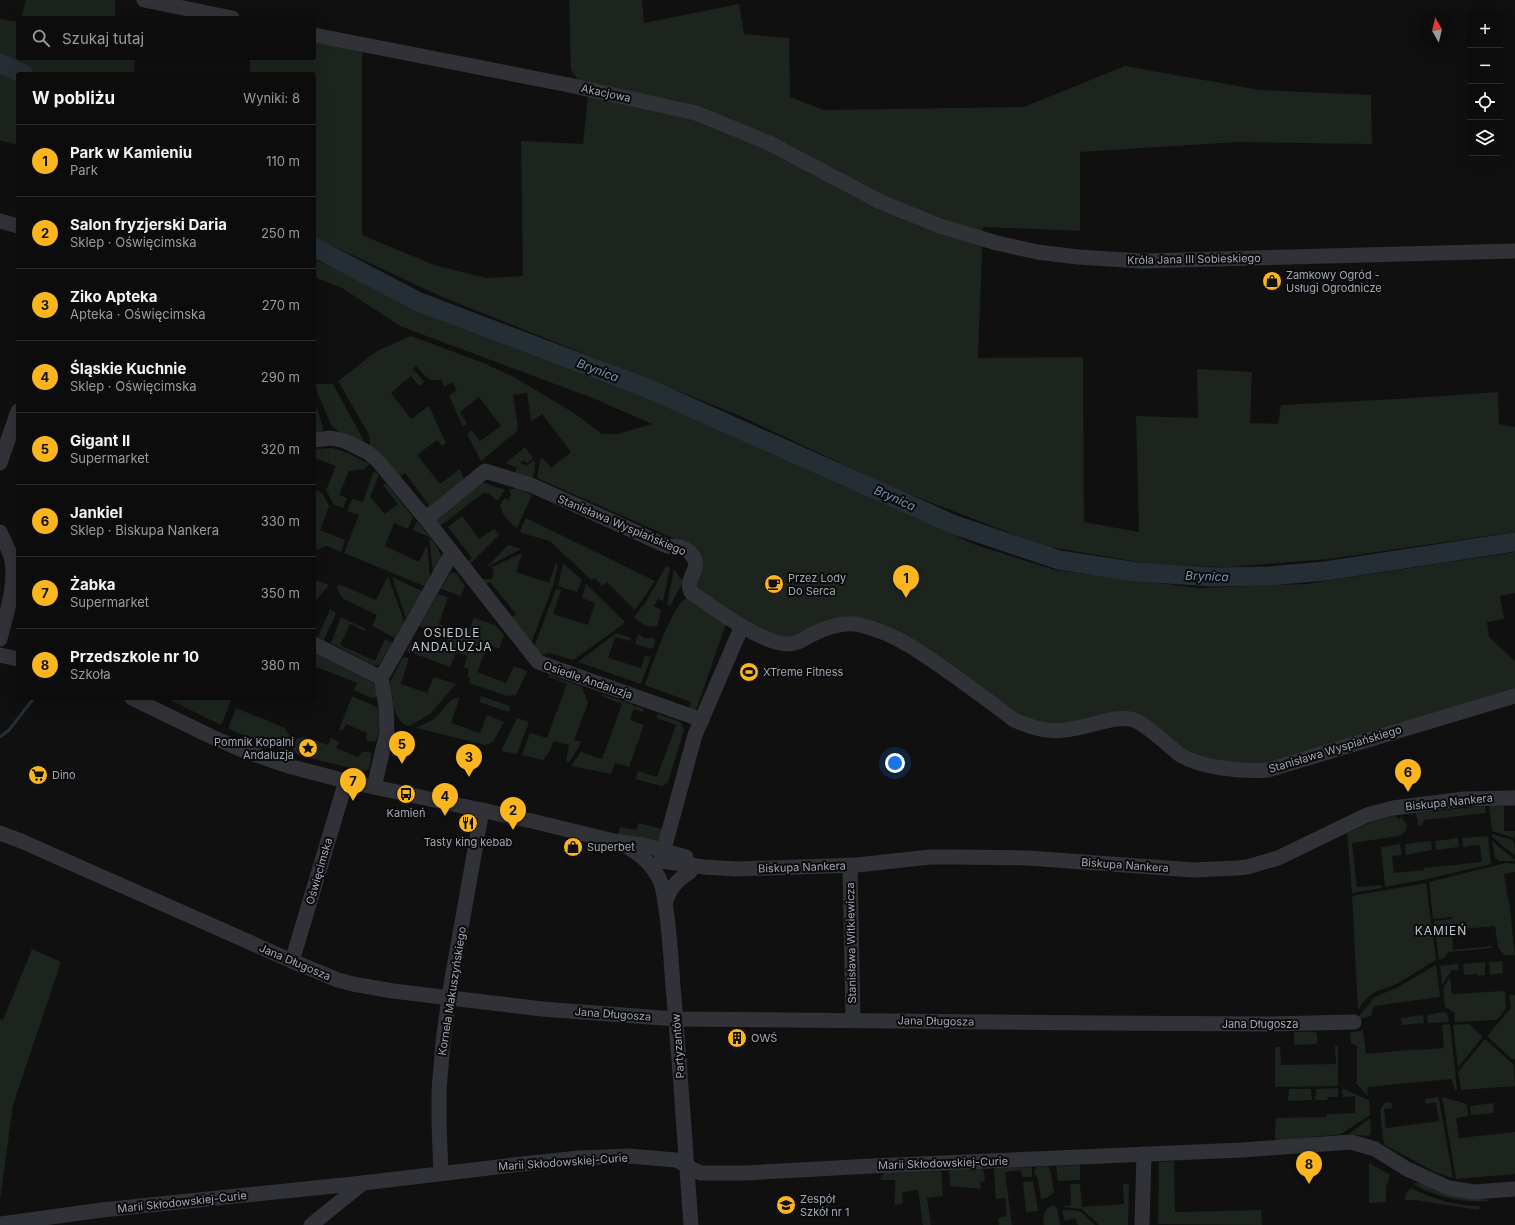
<!DOCTYPE html>
<html lang="pl">
<head>
<meta charset="utf-8">
<style>
  body { margin:0; font-family:Inter,sans-serif; background:#1a1a1b; color:#f1f3f6 }
  .controls { position:absolute; right:12px; top:12px; display:grid; overflow:hidden; border-radius:4px; box-shadow:0 4px 16px #0002 }
  .controls button { width:36px; height:36px; display:grid; place-items:center; padding:0; border:0; border-bottom:1px solid #2c2c2e; background:#0c0c0d; color:#f1f3f6; font:20px sans-serif }
  .compass { position:absolute; left:1419px; top:12px; width:36px; height:36px; border-radius:50%; background:#0c0c0d; box-shadow:0 4px 16px #0002; rotate:352deg }
  .you { position:absolute; left:895px; top:763px; width:14px; height:14px; margin:-10px; border:3px solid #fff; border-radius:50%; background:#1a73e8; box-shadow:0 0 0 6px #1a73e833 }
  .badge { display:grid; place-items:center; width:26px; height:26px; border-radius:50%; background:#fbb51e; color:#111; font-size:13px; font-weight:700 }
  .pin { position:absolute; translate:-50% -33px; filter:drop-shadow(0 1px 2px #0008) }
  .pin::after { content:''; position:absolute; top:21px; width:14px; height:12px; background:inherit; clip-path:polygon(0 0,100% 0,50% 100%) }
  .list { margin:0; padding:0; list-style:none }
  h2 { display:flex; justify-content:space-between; align-items:center; height:52px; margin:0; padding:0 16px; font-size:17px }
  h2 small { font-size:13px; font-weight:400; color:#9a9b9d }
  .list li { display:grid; grid-template-columns:26px 1fr auto; gap:12px; align-items:center; box-sizing:border-box; height:72px; padding:0 16px; border-top:1px solid #2c2c2e }
  .list b { display:block; font-size:15px; white-space:nowrap }
  .list p { margin:0; font-size:13px; white-space:nowrap; color:#9a9b9d }
  .list em { font-size:13px; font-style:normal; color:#9a9b9d }
  .icon { flex:none; width:22px; height:22px; fill:none; stroke:currentColor; stroke-width:2; stroke-linecap:round; stroke-linejoin:round }
  .map { position:relative; flex:none; width:1515px; height:1225px; overflow:hidden }
  .search { position:absolute; background:#0c0c0d; box-shadow:0 4px 16px #0002; left:16px; top:16px; width:300px; height:44px; display:flex; align-items:center; gap:10px; box-sizing:border-box; padding:0 14px; border-radius:4px; color:#9a9b9d; font-size:15px }
  .panel { position:absolute; background:#0c0c0d; box-shadow:0 4px 16px #0002; left:16px; top:72px; width:300px; height:628px; border-radius:4px }
  .map>svg:first-child { display:block }
  .green { fill:#1c241d }
  .lines { fill:none; stroke-linecap:round; stroke-linejoin:round }
  .stream { stroke:#262e35; stroke-width:3 }
  .river { stroke:#262e35; stroke-width:19 }
  .minor { stroke:#313237; stroke-width:15 }
  .labels { text-anchor:middle; dominant-baseline:central; stroke-width:4; stroke-linejoin:round; paint-order:stroke }
  .street-label { font-size:11px; fill:#a0a6b3; stroke:#0b0b0c }
  .poi-label { font-size:11px; fill:#a0a6b3; stroke:#0b0b0c; text-anchor:start }
  .water-label { font-size:12px; font-style:italic; fill:#7494b1; stroke:#0b0b0c }
  .neighbourhood-label { font-size:12px; letter-spacing:1px; fill:#c1c5cf; stroke:#0b0b0c }
</style>
</head>
<body>
<div class="map">
<svg width="1515" height="1225" viewBox="0 0 1515 1225">
  <rect width="100%" height="100%" fill="#101011"/>
  <g class="green">
    <path d="M26,0H115V18H21Z"/>
    <path d="M569,0H642L644,23L739,4L744,34L789,38L790,97L824,110L1024,107L1125,66L1260,90L1371,95L1372,144L1237,142L1080,152V231L983,227L978,358L1083,357L1084,522L1139,532L1136,416L1198,418L1197,369L1252,372L1250,423L1278,424L1281,405L1397,399L1498,392L1499,424L1515,427V532L1329,559L1228,567L1150,564L1044,546L893,488L738,415L440,296L314,237V74H250V58H314V41L362,52V235L434,265L486,278L523,276L521,141L583,144L588,96L571,69Z"/>
    <path d="M0,19L18,22V58H135L134,74H35L0,58Z"/>
    <path d="M0,70L18,79V145L0,140Z"/>
    <path d="M314,259L419,308L673,406L976,545L1055,570L1198,588L1306,584L1515,552V593L1500,596L1504,619L1487,622L1489,637L1515,661V693L1270,767L1203,762L1141,720L1067,727L1035,725L866,623L793,641L753,627L697,590L686,544L537,478L540,460L543,458L551,468L571,452L542,414L531,421L527,393L513,395L518,427L517,431L481,461L467,434L472,430L480,441L501,426L479,397L460,412L467,424L463,427L449,396L457,390L452,382L444,387L441,379C429,384 424,374 416,366L413,369L424,382L419,386L411,376L391,393L411,419L429,406L446,443L442,446L437,440L417,455L440,484L460,469L464,479L428,509H426L425,508L429,505L405,473L398,478L371,450L369,435L338,381L377,351L411,336L486,364L514,377L574,413L602,434H617L652,424L595,399L400,326L342,288L314,277Z"/>
    <path d="M314,384H333L363,439L364,444L339,432L331,425Z"/>
    <path d="M314,398L323,428L322,431L314,435Z"/>
    <path d="M525,447L533,458L527,463L523,460L520,463L526,466L534,460C537,468 534,476 529,482L512,477L517,468L506,463Z"/>
    <path d="M332,448L348,453L369,464L365,469L349,471L339,495L347,498L343,508L334,505L326,490L336,466L314,458V449Z"/>
    <path d="M376,472L379,475L370,497L385,514L398,504L383,485L386,483L413,517L408,529L394,523L385,546L419,562L427,545L430,577L424,586L344,553L359,515L347,511L352,499L363,502L373,473Z"/>
    <path d="M482,482L505,490L498,500H495L490,494L483,493L438,528L435,520Z"/>
    <path d="M516,488L532,495L517,528C510,524 501,513 500,505L505,498L508,500L511,495L509,490Z"/>
    <path d="M315,489L323,494L329,506L320,530L345,540L341,552L326,546L314,551Z"/>
    <path d="M462,516L479,539L494,529L499,535L470,564L465,563L472,558L448,527Z"/>
    <path d="M526,518L655,581L635,610L607,582L602,586L595,578L591,580L550,541L521,533L520,531Z"/>
    <path d="M417,521C422,528 442,550 441,558C440,563 436,568 433,572L429,537L413,530Z"/>
    <path d="M508,545L521,549L487,567Z"/>
    <path d="M522,553L516,572L549,583L556,563L558,564L553,586L530,646L509,620L516,614L490,582L483,586L479,582L484,579H492L494,569L490,568Z"/>
    <path d="M563,563L582,580L577,592L558,586Z"/>
    <path d="M666,566L670,568L663,601L658,599L654,606L661,610L658,625C648,630 641,623 634,617L646,602Z"/>
    <path d="M674,569L683,582L670,606L667,604Z"/>
    <path d="M452,573H456L465,586L461,596L441,589L450,574Z"/>
    <path d="M388,576L404,621L395,638L372,626L377,615L342,598L337,588L339,584L376,600Z"/>
    <path d="M392,577L422,591L406,618Z"/>
    <path d="M314,579L329,585L317,599L314,598Z"/>
    <path d="M586,584L625,622L614,631L573,660L549,653L539,656L533,650L556,589L561,590L553,614L588,625L595,603L582,598Z"/>
    <path d="M438,594L448,597L439,624L467,634L474,618L495,625L504,635L499,649L488,645L477,672L506,683L514,666L527,671L516,695L507,696L469,683L470,678L467,676L469,669L464,667L467,656L456,652L450,667L407,651L411,643L443,653L449,637L419,626Z"/>
    <path d="M688,597L727,621L695,713L688,711L691,702L645,685C651,669 673,601 688,597Z"/>
    <path d="M330,609L336,613L324,640L318,637Z"/>
    <path d="M341,617L366,629L365,631L350,624L340,645L375,661L385,639L392,643L379,665H373L331,643Z"/>
    <path d="M616,633L631,638L630,641L615,637L608,658L641,668L645,655L651,657L641,684L578,662Z"/>
    <path d="M638,634L645,638H653L655,640L654,647L651,649L635,644Z"/>
    <path d="M314,652L373,683L377,693L376,697L372,698L354,690L357,683L314,666Z"/>
    <path d="M403,657L409,658L401,684L427,693L434,677L456,684L430,714L410,726C393,724 393,698 390,685V682Z"/>
    <path d="M549,675L582,687L588,703L574,740L581,741L579,747L569,762L566,761L569,745L553,741L551,749L543,760L522,755L530,733L547,738L567,684L549,677Z"/>
    <path d="M602,694L644,709L643,712L634,709L630,720L644,725L629,767L615,763L611,774L571,766L581,752L602,759L622,704L602,696Z"/>
    <path d="M352,696L377,707C380,718 381,731 375,742L368,741L366,738L367,733L346,724L343,730H339Z"/>
    <path d="M481,696L510,706L509,712L479,702Z"/>
    <path d="M460,697L451,723L480,733L487,715L504,722L493,742L485,745L416,728L434,719L451,700Z"/>
    <path d="M166,698H232L221,725Z"/>
    <path d="M236,708L285,728L290,737L285,750L252,739L228,729Z"/>
    <path d="M658,714L680,722L682,724L684,730L668,782L662,786L635,779L638,771L657,777L676,725L656,718Z"/>
    <path d="M517,718L529,722L517,754L501,751Z"/>
    <path d="M304,737L328,745L331,738L339,742L336,748L358,757L362,752H368L372,753L369,769L366,771H364L309,758L315,742L305,739L300,755L292,752L296,739Z"/>
    <path d="M1485,806L1486,813L1424,820L1421,826L1418,825L1416,813Z"/>
    <path d="M1489,806H1504V831H1515L1514,838L1492,831Z"/>
    <path d="M1395,816L1399,819L1401,817C1409,824 1409,832 1399,836L1352,843L1357,887L1382,885V888L1352,893L1347,833L1374,821Z"/>
    <path d="M638,823L663,829L660,839L657,843L618,836L620,827L637,830Z"/>
    <path d="M1492,834L1513,840L1515,846V856L1492,837Z"/>
    <path d="M1488,836L1491,864L1427,879L1385,887L1381,847L1400,844L1402,855L1392,856L1394,873L1424,870V868L1482,862L1480,845L1463,847L1462,838Z"/>
    <path d="M1458,838L1459,847L1436,850L1435,841Z"/>
    <path d="M1431,841L1432,850L1406,855L1405,844Z"/>
    <path d="M1492,841L1515,860V861H1499L1495,858Z"/>
    <path d="M1506,863L1515,864V872L1504,874L1508,900H1509L1515,955H1504L1498,947L1495,926L1452,930L1453,950L1492,946V948L1448,952L1444,958L1439,960L1434,921L1453,919L1452,917L1433,919L1429,882Z"/>
    <path d="M1426,883L1436,960C1423,967 1411,976 1398,983C1378,993 1372,988 1358,1010L1352,896Z"/>
    <path d="M32,949L61,962L13,1105L0,1200V1019L3,1020Z"/>
    <path d="M1502,961L1503,973L1490,975L1489,962Z"/>
    <path d="M1485,962V975L1477,976V974L1464,975L1463,964Z"/>
    <path d="M1458,964L1459,970H1452L1442,985L1440,966Z"/>
    <path d="M1436,965L1440,997L1374,1006L1371,1016L1360,1019L1359,1016L1375,997L1398,987Z"/>
    <path d="M1450,977L1452,994L1505,991L1506,1008L1497,1020L1455,1022L1454,1012L1445,1007L1443,989Z"/>
    <path d="M1509,995H1515V1059H1512L1488,1037V1035L1511,1008Z"/>
    <path d="M1445,1012L1448,1016L1449,1022L1428,1023L1427,1015Z"/>
    <path d="M1423,1015L1424,1023L1402,1025L1401,1018Z"/>
    <path d="M1450,1024L1457,1090H1455L1451,1079L1367,1087L1368,1096L1355,1082H1357V1046L1351,1043L1350,1032L1363,1031L1366,1054L1418,1049L1419,1050L1444,1048L1442,1025Z"/>
    <path d="M1467,1024L1470,1025L1482,1036V1038L1458,1067L1453,1025Z"/>
    <path d="M1294,1032H1315L1317,1034V1044L1294,1045Z"/>
    <path d="M1484,1040H1486L1514,1065L1515,1086L1461,1090L1458,1072Z"/>
    <path d="M1335,1046H1338V1085L1337,1086L1275,1087V1047H1280L1281,1065L1336,1064Z"/>
    <path d="M1338,1088V1097H1328L1327,1100H1315L1316,1089Z"/>
    <path d="M1289,1089H1311L1312,1100L1288,1101Z"/>
    <path d="M1343,1089L1369,1100L1370,1115L1341,1134L1277,1141L1275,1137L1276,1118L1327,1117V1114L1355,1113V1096L1343,1097L1342,1090Z"/>
    <path d="M1438,1097L1439,1100L1453,1178L1435,1172L1385,1145L1384,1141L1383,1140L1380,1110L1385,1103L1391,1102L1393,1108L1384,1109L1386,1128L1439,1121L1436,1102L1426,1104L1425,1099Z"/>
    <path d="M1442,1097L1467,1104L1468,1116L1456,1118L1459,1138L1515,1132V1174L1456,1179Z"/>
    <path d="M1493,1103L1494,1113L1471,1115L1470,1106Z"/>
    <path d="M1370,1118L1371,1132L1369,1136L1349,1134Z"/>
    <path d="M1174,1161L1175,1212L1261,1210L1262,1225L1158,1224L1159,1162Z"/>
    <path d="M1369,1163L1390,1175L1386,1187V1202L1369,1203Z"/>
    <path d="M1080,1165V1180L1058,1181L1056,1166Z"/>
    <path d="M1048,1166L1050,1169L1054,1192C1050,1197 1047,1198 1041,1199L1038,1179L1035,1175L1034,1169H1036L1037,1167Z"/>
    <path d="M1032,1167V1177H1022L1021,1170L1005,1172L1012,1225H999L998,1218L1007,1216L1005,1198L996,1199L994,1171L995,1168Z"/>
    <path d="M981,1169L984,1172L985,1181L980,1182L981,1189L950,1186L949,1170Z"/>
    <path d="M941,1171L943,1196L927,1198L931,1225H923L918,1190L902,1192L903,1203L895,1205C894,1196 896,1189 895,1180H880L882,1175L886,1173Z"/>
    <path d="M1033,1181L1038,1211L1026,1212L1023,1182Z"/>
    <path d="M1415,1183H1421L1437,1191L1484,1198L1489,1201C1462,1203 1436,1197 1413,1184Z"/>
    <path d="M1070,1184H1080L1082,1207L1124,1204L1123,1184H1129L1128,1225H1099L1082,1209L1062,1207L1071,1205Z"/>
    <path d="M1411,1188C1433,1199 1455,1206 1480,1206L1479,1210L1414,1200H1405L1406,1193Z"/>
    <path d="M1053,1205L1057,1208L1060,1225H1044C1043,1216 1043,1209 1053,1205Z"/>
    <path d="M1062,1210L1080,1211L1095,1225H1078L1075,1218L1065,1221Z"/>
  </g>
  <g class="lines">
    <path class="stream" d="M0,737L9,730L34,698"/>
    <g class="river">
      <path d="M0,63L24,74"/>
      <path d="M314,247L419,302L647,388L955,525L1059,560L1137,572L1214,577L1269,576L1325,571L1515,542"/>
    </g>
    <g class="minor">
      <path d="M144,0L232,18"/>
      <path d="M314,35L569,85L696,113L769,143L881,202L940,226L997,243L1037,252L1078,257L1142,261L1515,251"/>
      <path d="M0,221L18,226"/>
      <path d="M314,440L331,438L345,441L367,452L378,461L426,519L538,662L702,720"/>
      <path d="M0,463L18,411"/>
      <path d="M426,519L485,471L531,485L667,546C672,546 679,546 683,548C692,552 699,562 694,571C691,579 687,583 691,592C711,606 770,651 794,643C800,642 805,638 811,635C825,628 844,621 860,625C896,633 926,656 956,677C975,691 995,705 1014,720C1046,734 1061,733 1094,724C1106,721 1118,717 1130,719C1144,721 1167,745 1179,754C1199,768 1244,772 1268,770L1515,696"/>
      <path d="M0,532C4,541 10,551 12,561C16,587 6,614 0,639"/>
      <path d="M314,644L381,678"/>
      <path d="M0,655L18,659"/>
      <path d="M132,698L210,736L242,750L288,766L346,781L532,821L614,841L643,845L686,857"/>
      <path d="M374,787L387,732L386,707L381,678L452,553"/>
      <path d="M0,833L21,841L292,961L338,980L353,984L393,991L542,1009L676,1019L1098,1023L1270,1024L1354,1022"/>
      <path d="M624,845C641,854 654,865 661,883C664,892 665,901 666,910C670,935 671,960 673,986C680,1065 685,1145 691,1225"/>
      <path d="M661,860L695,735L742,626"/>
      <path d="M661,861L704,867L736,869L857,865L930,857H953L1028,858L1194,870L1237,868L1247,867L1278,858L1367,815L1393,808L1464,799L1515,798"/>
      <path d="M850,865L853,1020"/>
      <path d="M665,903C671,887 676,881 690,872"/>
      <path d="M292,961L346,781"/>
      <path d="M441,1173L439,1124V1090L443,1042L450,990L482,810"/>
      <path d="M0,1224L102,1210L363,1183"/>
      <path d="M311,1225L363,1183L522,1164L579,1158L629,1156L676,1160L696,1171L701,1173H746L872,1166L1242,1150L1351,1142L1375,1149L1407,1169L1449,1188L1474,1192L1515,1189"/>
      <path d="M1142,1225L1144,1154"/>
    </g>
  </g>
  <defs>
    <symbol id="shop-disc" viewBox="-11 -11 22 22"><circle r="9.5" fill="#fbb51e" stroke="#0b0b0c"/><path d="M-5-2.5h2.3a2.7 3.5 0 0 1 5.4 0H5L5.5 6h-11ZM-1.5-2.5h3a1.5 2.3 0 0 0-3 0Z" fill="#111"/></symbol>
    <symbol id="cafe-disc" viewBox="-11 -11 22 22"><circle r="9.5" fill="#fbb51e" stroke="#0b0b0c"/><path d="M-5.5-4.5H6V0H3Q3 3.5 0 3.5H-2.5Q-5.5 3.5-5.5 0ZM3-3.2v2h1.7v-2ZM-6 4.5H4V6H-6Z" fill="#111"/></symbol>
    <symbol id="stadium-disc" viewBox="-11 -11 22 22"><circle r="9.5" fill="#fbb51e" stroke="#0b0b0c"/><path d="M0-5a6.5 5 0 1 0 0 10a6.5 5 0 1 0 0-10ZM-3.5-1.8h7v3.6h-7Z" fill="#111"/></symbol>
    <symbol id="sight-disc" viewBox="-11 -11 22 22"><circle r="9.5" fill="#fbb51e" stroke="#0b0b0c"/><path d="M0-6L1.8-2.2L6-1.7L2.9 1.2L3.7 5.4L0 3.3L-3.7 5.4L-2.9 1.2L-6-1.7L-1.8-2.2Z" fill="#111"/></symbol>
    <symbol id="supermarket-disc" viewBox="-11 -11 22 22"><circle r="9.5" fill="#fbb51e" stroke="#0b0b0c"/><path d="M-6-5.5h2.5l.6 2H6L4.5 2H-2.5L-4.4-4H-6ZM-1.5 3.2a1.3 1.3 0 1 0 .1 0ZM3 3.2a1.3 1.3 0 1 0 .1 0Z" fill="#111"/></symbol>
    <symbol id="bus-disc" viewBox="-11 -11 22 22"><circle r="9.5" fill="#fbb51e" stroke="#0b0b0c"/><path d="M-5-6H5V4H4V6H2V4H-2V6H-4V4H-5ZM-3.5-4V0h7V-4ZM-3.5 1.2v1.5H-2V1.2ZM2 1.2v1.5H3.5V1.2Z" fill="#111"/></symbol>
    <symbol id="restaurant-disc" viewBox="-11 -11 22 22"><circle r="9.5" fill="#fbb51e" stroke="#0b0b0c"/><path d="M-5-6h1v4h1v-4h1v4h1v-4h1v5L-1.5 .5V6h-2V.5L-5-1ZM5-6V6H3V1.5H1.5Q1.5-4 5-6Z" fill="#111"/></symbol>
    <symbol id="building-disc" viewBox="-11 -11 22 22"><circle r="9.5" fill="#fbb51e" stroke="#0b0b0c"/><path d="M-4-6H4V6H1V3H-1V6H-4ZM-2.5-4.3h1.7v1.8h-1.7ZM.8-4.3h1.7v1.8H.8ZM-2.5-1h1.7V.8h-1.7ZM.8-1h1.7V.8H.8Z" fill="#111"/></symbol>
    <symbol id="school-disc" viewBox="-11 -11 22 22"><circle r="9.5" fill="#fbb51e" stroke="#0b0b0c"/><path d="M0-5L7-2L0 1L-7-2ZM-4 1L0 2.5L4 1V4Q0 6-4 4Z" fill="#111"/></symbol>
  </defs>
  <g fill-rule="evenodd">
    <use href="#shop-disc" x="1261" y="270" width="22" height="22"/>
    <use href="#cafe-disc" x="763" y="573" width="22" height="22"/>
    <use href="#stadium-disc" x="738" y="661" width="22" height="22"/>
    <use href="#sight-disc" x="297" y="737" width="22" height="22"/>
    <use href="#supermarket-disc" x="27" y="764" width="22" height="22"/>
    <use href="#bus-disc" x="395" y="783" width="22" height="22"/>
    <use href="#restaurant-disc" x="457" y="812" width="22" height="22"/>
    <use href="#shop-disc" x="562" y="836" width="22" height="22"/>
    <use href="#building-disc" x="726" y="1027" width="22" height="22"/>
    <use href="#school-disc" x="775" y="1194" width="22" height="22"/>
  </g>
  <g class="labels">
    <g class="street-label">
      <text transform="translate(606 93) rotate(12)">Akacjowa</text>
      <text transform="translate(1194 259) rotate(-1)">Króla Jana III Sobieskiego</text>
      <text transform="translate(622 525) rotate(23)">Stanisława Wyspiańskiego</text>
      <text transform="translate(588 680) rotate(19)">Osiedle Andaluzja</text>
      <text transform="translate(1335 749) rotate(-17)">Stanisława Wyspiańskiego</text>
      <text transform="translate(1449 802) rotate(-6)">Biskupa Nankera</text>
      <text transform="translate(1125 865) rotate(4)">Biskupa Nankera</text>
      <text transform="translate(802 867) rotate(-2)">Biskupa Nankera</text>
      <text transform="translate(319 871) rotate(-74)">Oświęcimska</text>
      <text transform="translate(851 943) rotate(-91)">Stanisława Witkiewicza</text>
      <text transform="translate(295 962) rotate(23)">Jana Długosza</text>
      <text transform="translate(452 991) rotate(-81)">Kornela Makuszyńskiego</text>
      <text transform="translate(613 1014) rotate(4)">Jana Długosza</text>
      <text transform="translate(936 1021) rotate(1)">Jana Długosza</text>
      <text x="1260" y="1024">Jana Długosza</text>
      <text transform="translate(678 1046) rotate(-94)">Partyzantów</text>
      <text transform="translate(563 1162) rotate(-4)">Marii Skłodowskiej-Curie</text>
      <text transform="translate(943 1163) rotate(-2)">Marii Skłodowskiej-Curie</text>
      <text transform="translate(182 1202) rotate(-6)">Marii Skłodowskiej-Curie</text>
    </g>
    <g class="poi-label">
      <text x="1286" y="275">Zamkowy Ogród -<tspan x="1286" dy="13">Usługi Ogrodnicze</tspan></text>
      <text x="788" y="578">Przez Lody<tspan x="788" dy="13">Do Serca</tspan></text>
      <text x="763" y="672">XTreme Fitness</text>
      <text x="294" y="742" text-anchor="end">Pomnik Kopalni<tspan x="294" dy="13">Andaluzja</tspan></text>
      <text x="52" y="775">Dino</text>
      <text x="406" y="813" text-anchor="middle">Kamień</text>
      <text x="468" y="842" text-anchor="middle">Tasty king kebab</text>
      <text x="587" y="847">Superbet</text>
      <text x="751" y="1038">OWŚ</text>
      <text x="800" y="1199">Zespół<tspan x="800" dy="13">Szkół nr 1</tspan></text>
    </g>
    <g class="water-label">
      <text transform="translate(598 370) rotate(21)">Brynica</text>
      <text transform="translate(895 498) rotate(24)">Brynica</text>
      <text transform="translate(1207 576) rotate(2)">Brynica</text>
    </g>
    <g class="neighbourhood-label">
      <text x="452" y="632">OSIEDLE<tspan x="452" dy="14">ANDALUZJA</tspan></text>
      <text x="1441" y="930">KAMIEŃ</text>
    </g>
  </g>
</svg>
<div class="controls">
<button>+</button>
<button>−</button>
<button><svg class="icon" aria-label="locate" viewBox="0 0 24 24"><circle cx="12" cy="12" r="6"/><path d="M12 2v4M12 18v4M2 12h4M18 12h4"/></svg></button>
<button><svg class="icon" aria-label="layers" viewBox="0 0 24 24"><path d="M12 4l9 5-9 5-9-5zM3 14l9 5 9-5"/></svg></button>
</div>
<svg class="compass" viewBox="-18 -18 36 36"><path d="M0-13l5 13h-10z" fill="#e53935"/><path d="M0 13l5-13h-10z" fill="#9a9b9d"/></svg>
<div class="you"></div>
<div class="pin badge" style="left:906px;top:598px">1</div>
<div class="pin badge" style="left:513px;top:830px">2</div>
<div class="pin badge" style="left:469px;top:777px">3</div>
<div class="pin badge" style="left:445px;top:816px">4</div>
<div class="pin badge" style="left:402px;top:764px">5</div>
<div class="pin badge" style="left:1408px;top:792px">6</div>
<div class="pin badge" style="left:353px;top:801px">7</div>
<div class="pin badge" style="left:1309px;top:1184px">8</div>
<div class="search"><svg class="icon" aria-label="search" viewBox="0 0 24 24"><circle cx="10" cy="10" r="6"/><path d="M15 15l6 6"/></svg>Szukaj tutaj</div>
<section class="panel">
<h2>W pobliżu<small>Wyniki: 8</small></h2>
<ul class="list">
<li><span class="badge">1</span><div><b>Park w Kamieniu</b><p>Park</p></div><em>110 m</em></li>
<li><span class="badge">2</span><div><b>Salon fryzjerski Daria</b><p>Sklep · Oświęcimska</p></div><em>250 m</em></li>
<li><span class="badge">3</span><div><b>Ziko Apteka</b><p>Apteka · Oświęcimska</p></div><em>270 m</em></li>
<li><span class="badge">4</span><div><b>Śląskie Kuchnie</b><p>Sklep · Oświęcimska</p></div><em>290 m</em></li>
<li><span class="badge">5</span><div><b>Gigant II</b><p>Supermarket</p></div><em>320 m</em></li>
<li><span class="badge">6</span><div><b>Jankiel</b><p>Sklep · Biskupa Nankera</p></div><em>330 m</em></li>
<li><span class="badge">7</span><div><b>Żabka</b><p>Supermarket</p></div><em>350 m</em></li>
<li><span class="badge">8</span><div><b>Przedszkole nr 10</b><p>Szkoła</p></div><em>380 m</em></li>
</ul>
</section>
</div>
</body>
</html>
